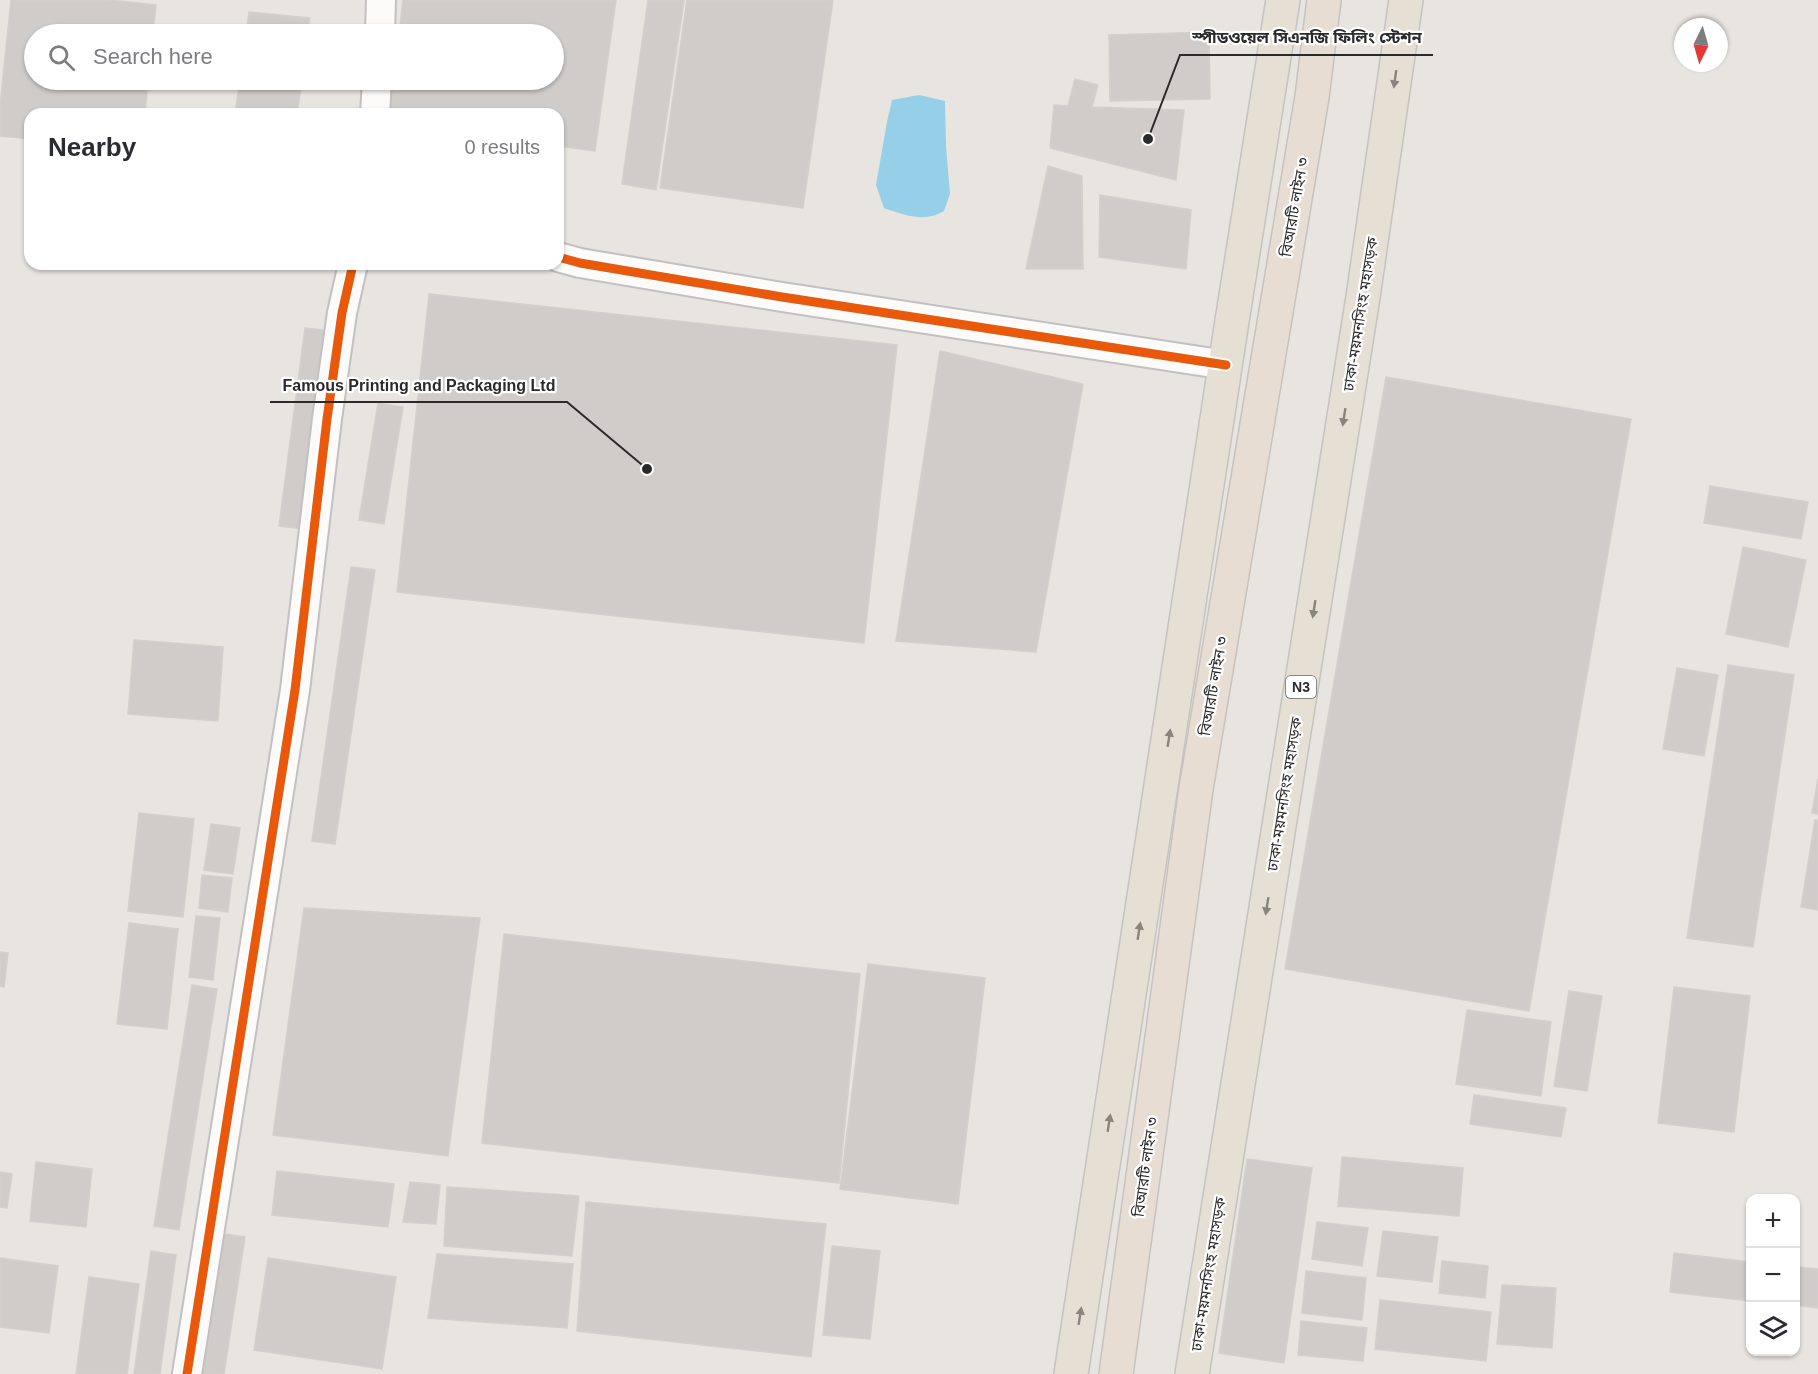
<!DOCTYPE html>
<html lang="en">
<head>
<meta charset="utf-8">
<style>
  body { margin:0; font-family:Arial,"Noto Sans Bengali",sans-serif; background:#f2f2f3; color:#2b2b33 }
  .controls { position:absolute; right:18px; bottom:18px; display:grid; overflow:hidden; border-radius:12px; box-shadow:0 2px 4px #0004 }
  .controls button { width:54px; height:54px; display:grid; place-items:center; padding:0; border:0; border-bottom:2px solid #e1e1e2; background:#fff; color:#2b2b33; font:30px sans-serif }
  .compass { position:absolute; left:1674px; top:18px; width:54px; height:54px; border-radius:50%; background:#fff; box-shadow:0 2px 4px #0004; rotate:185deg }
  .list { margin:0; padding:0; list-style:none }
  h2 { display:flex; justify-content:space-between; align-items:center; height:78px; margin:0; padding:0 24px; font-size:26px }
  h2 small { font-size:20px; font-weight:400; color:#7c7c81 }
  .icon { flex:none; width:33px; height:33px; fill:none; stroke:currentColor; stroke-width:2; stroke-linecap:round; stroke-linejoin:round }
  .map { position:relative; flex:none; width:1818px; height:1374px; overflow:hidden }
  .search { position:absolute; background:#fff; box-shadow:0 2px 4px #0004; left:24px; top:24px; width:540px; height:66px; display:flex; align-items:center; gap:15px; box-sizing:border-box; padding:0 21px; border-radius:33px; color:#7c7c81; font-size:22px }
  .panel { position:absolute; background:#fff; box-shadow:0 2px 4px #0004; left:24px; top:108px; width:540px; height:162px; border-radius:18px }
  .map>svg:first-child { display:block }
  .water { fill:#95cfe8 }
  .building { fill:#cfccc9; stroke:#d3d0cc; stroke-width:1.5 }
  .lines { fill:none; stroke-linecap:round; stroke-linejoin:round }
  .minor-casing { stroke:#c2c0c1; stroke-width:32 }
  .trunk-casing { stroke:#c4c3c1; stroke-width:36 }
  .motorway-casing { stroke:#c4c3c1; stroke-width:36 }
  .minor { stroke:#fcfbfa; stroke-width:28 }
  .trunk { stroke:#e6e0d4; stroke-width:33 }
  .motorway { stroke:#e8ddd3; stroke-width:33 }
  .cycleway-casing { stroke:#fff; stroke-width:13 }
  .cycleway { stroke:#e8590c; stroke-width:9 }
  .oneway { fill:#88857f }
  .labels { text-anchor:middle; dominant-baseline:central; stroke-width:4.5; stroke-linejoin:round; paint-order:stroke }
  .shield { fill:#fff; stroke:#6a6a6a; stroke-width:1.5 }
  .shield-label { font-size:14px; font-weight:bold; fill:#2a2a2a }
  .street-label { font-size:15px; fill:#2a2a2a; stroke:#fff }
  .leader { fill:none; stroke:#2a2a2a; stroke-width:2 }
  .callout-dot { fill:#2a2a2a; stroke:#fff; stroke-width:2 }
  .callout-label { font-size:16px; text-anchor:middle; font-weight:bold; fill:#2a2a2a; stroke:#fff; stroke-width:4.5; stroke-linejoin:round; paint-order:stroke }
</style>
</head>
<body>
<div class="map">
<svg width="1818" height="1374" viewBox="0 0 1818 1374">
  <rect width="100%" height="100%" fill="#e8e4e0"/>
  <path class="water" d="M919,95L945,101L946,146L950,194L944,211C925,223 904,215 884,208L876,185L887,122L892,100Z"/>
  <g class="building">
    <path d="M11,0H109L156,5L153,34H34V80H148L145,114H30V139L0,136V106Z"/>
    <path d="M403,0H616L595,151L558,146V114H387L392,80H554V34H399Z"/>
    <path d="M648,0H684L656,190L622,184Z"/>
    <path d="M687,0H833L803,208L660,188Z"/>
    <path d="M249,12L310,18L307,34H246Z"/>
    <path d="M1209,32L1210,99L1110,101L1109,35Z"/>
    <path d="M1075,79L1098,85L1092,107L1184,110L1176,180L1050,148L1054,105L1068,106Z"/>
    <path d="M240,80H302L297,114H235Z"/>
    <path d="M1048,166L1082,176L1083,269H1026Z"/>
    <path d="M1100,195L1191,210L1186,269L1099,257Z"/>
    <path d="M429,294L897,345L864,643L397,592Z"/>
    <path d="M305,328L330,331L304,529L279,526Z"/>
    <path d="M940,351L1083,384L1036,652L896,641Z"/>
    <path d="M1386,377L1631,419L1529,1011L1285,969Z"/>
    <path d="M378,403L403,407L384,524L359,520Z"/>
    <path d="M1710,486L1808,502L1801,539L1704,523Z"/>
    <path d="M1743,547L1806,560L1788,647L1726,634Z"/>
    <path d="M351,567L375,570L335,844L312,841Z"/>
    <path d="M134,640L223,647L218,721L128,714Z"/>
    <path d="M1728,665L1794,675L1753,947L1687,938Z"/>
    <path d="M1677,668L1718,675L1704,756L1663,749Z"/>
    <path d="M1818,779V814L1812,813Z"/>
    <path d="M139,813L194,819L183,917L128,911Z"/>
    <path d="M1815,820H1818V910L1801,907Z"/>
    <path d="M211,824L240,828L233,874L204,870Z"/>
    <path d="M202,875L232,878L228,912L199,908Z"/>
    <path d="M304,908L480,918L448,1156L273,1135Z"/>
    <path d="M196,916L220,918L213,980L189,977Z"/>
    <path d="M129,923L178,929L167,1029L117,1024Z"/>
    <path d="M504,934L860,974L839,1183L482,1143Z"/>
    <path d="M0,952L8,953L4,987L0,986Z"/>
    <path d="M868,964L985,978L958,1204L840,1189Z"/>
    <path d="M192,985L217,989L179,1230L154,1226Z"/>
    <path d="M1674,987L1750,996L1734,1132L1658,1123Z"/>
    <path d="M1569,991L1602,996L1587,1091L1554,1086Z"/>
    <path d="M1467,1010L1551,1022L1541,1096L1456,1084Z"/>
    <path d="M1474,1095L1566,1108L1561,1137L1470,1124Z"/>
    <path d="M1342,1157L1463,1168L1459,1216L1338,1206Z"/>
    <path d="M1247,1159L1312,1168L1284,1363L1219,1353Z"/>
    <path d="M36,1162L92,1169L86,1227L30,1221Z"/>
    <path d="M277,1171L394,1184L388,1227L272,1215Z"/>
    <path d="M0,1172L12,1174L7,1208L0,1207Z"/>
    <path d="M410,1182L440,1185L436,1224L403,1222Z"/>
    <path d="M447,1187L579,1196L572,1256L444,1246Z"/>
    <path d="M586,1202L826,1224L811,1357L577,1331Z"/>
    <path d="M1317,1222L1368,1228L1362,1266L1312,1259Z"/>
    <path d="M1383,1231L1438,1237L1432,1282L1377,1276Z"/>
    <path d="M211,1232L245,1237L224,1374H190Z"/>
    <path d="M832,1246L880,1251L870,1339L823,1335Z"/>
    <path d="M151,1251L176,1255L160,1374H134Z"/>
    <path d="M1674,1253L1750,1262V1301L1670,1292Z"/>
    <path d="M437,1254L573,1264L567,1328L428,1318Z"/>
    <path d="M0,1258L58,1266L49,1333L0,1327Z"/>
    <path d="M268,1258L396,1277L382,1369L254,1350Z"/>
    <path d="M1442,1261L1488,1266L1485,1298L1439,1293Z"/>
    <path d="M1796,1267L1818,1269V1308L1796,1305Z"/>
    <path d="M1306,1271L1366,1278L1362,1320L1302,1313Z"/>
    <path d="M89,1277L139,1284L127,1374H76Z"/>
    <path d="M1502,1285L1556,1288L1552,1348L1497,1344Z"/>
    <path d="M1380,1300L1491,1312L1486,1361L1375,1349Z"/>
    <path d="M1301,1321L1367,1328L1363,1361L1298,1355Z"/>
  </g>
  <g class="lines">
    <defs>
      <g id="minor">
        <path d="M380,34L381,0"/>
        <path d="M375,114L377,80"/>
        <path d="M558,257L580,263L782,297L1226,365"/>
        <path d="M187,1374L295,690L327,419L342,313L353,264"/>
      </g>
      <g id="trunk">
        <path d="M1071,1374L1232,321L1283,0"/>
        <path d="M1192,1374L1363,297L1406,0"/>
      </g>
      <path id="motorway" d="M1116,1374L1196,789L1312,97L1324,0"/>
    </defs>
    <use href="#minor" class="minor-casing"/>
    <use href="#trunk" class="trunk-casing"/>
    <use href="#motorway" class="motorway-casing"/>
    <use href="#minor" class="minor"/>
    <use href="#trunk" class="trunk"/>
    <use href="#motorway" class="motorway"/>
    <defs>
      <g id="cycleway">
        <path d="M558,257L580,263L782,297L1226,365"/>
        <path d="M187,1374L295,690L327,419L342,313L353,264"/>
      </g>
    </defs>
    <use href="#cycleway" class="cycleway-casing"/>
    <use href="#cycleway" class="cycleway"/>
  </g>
  <defs><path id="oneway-solid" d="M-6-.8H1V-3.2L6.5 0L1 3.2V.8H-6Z" transform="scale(1.5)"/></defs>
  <g class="oneway">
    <use href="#oneway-solid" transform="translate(1395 79) rotate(98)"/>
    <use href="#oneway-solid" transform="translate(1344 417) rotate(99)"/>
    <use href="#oneway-solid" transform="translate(1314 609) rotate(99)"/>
    <use href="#oneway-solid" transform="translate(1169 738) rotate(-81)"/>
    <use href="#oneway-solid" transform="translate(1267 906) rotate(99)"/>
    <use href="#oneway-solid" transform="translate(1139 931) rotate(-81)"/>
    <use href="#oneway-solid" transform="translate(1109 1123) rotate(-81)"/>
    <use href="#oneway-solid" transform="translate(1080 1316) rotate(-81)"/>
  </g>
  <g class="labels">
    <rect class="shield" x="1286" y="676" width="30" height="22" rx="4.5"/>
    <g class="shield-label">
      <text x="1301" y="687">N3</text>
    </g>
    <g class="street-label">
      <text transform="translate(1294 207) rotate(-80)">বিআরটি লাইন ৩</text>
      <text transform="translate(1360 314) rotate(-81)">ঢাকা-ময়মনসিংহ মহাসড়ক</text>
      <text transform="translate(1213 686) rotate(-80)">বিআরটি লাইন ৩</text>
      <text transform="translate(1284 794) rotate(-81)">ঢাকা-ময়মনসিংহ মহাসড়ক</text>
      <text transform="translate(1145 1167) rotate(-82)">বিআরটি লাইন ৩</text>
      <text transform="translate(1208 1274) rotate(-81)">ঢাকা-ময়মনসিংহ মহাসড়ক</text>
    </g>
  </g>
  <path class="leader" d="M1148 139L1180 55H1433M647 469L567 402H270"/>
  <g class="callout-dot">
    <circle cx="1148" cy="139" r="6"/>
    <circle cx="647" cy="469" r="6"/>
  </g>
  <g class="callout-label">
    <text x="1307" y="43">স্পীডওয়েল সিএনজি ফিলিং স্টেশন</text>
    <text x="419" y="391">Famous Printing and Packaging Ltd</text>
  </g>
</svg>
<div class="controls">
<button>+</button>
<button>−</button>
<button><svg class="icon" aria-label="layers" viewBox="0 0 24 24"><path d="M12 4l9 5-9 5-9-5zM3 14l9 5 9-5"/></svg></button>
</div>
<svg class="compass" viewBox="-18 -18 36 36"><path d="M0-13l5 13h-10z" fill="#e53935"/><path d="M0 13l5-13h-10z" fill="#7c7c81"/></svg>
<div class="search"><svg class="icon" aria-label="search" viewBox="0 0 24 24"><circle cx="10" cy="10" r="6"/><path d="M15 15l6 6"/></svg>Search here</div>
<section class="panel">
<h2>Nearby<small>0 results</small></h2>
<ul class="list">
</ul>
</section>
</div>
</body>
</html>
